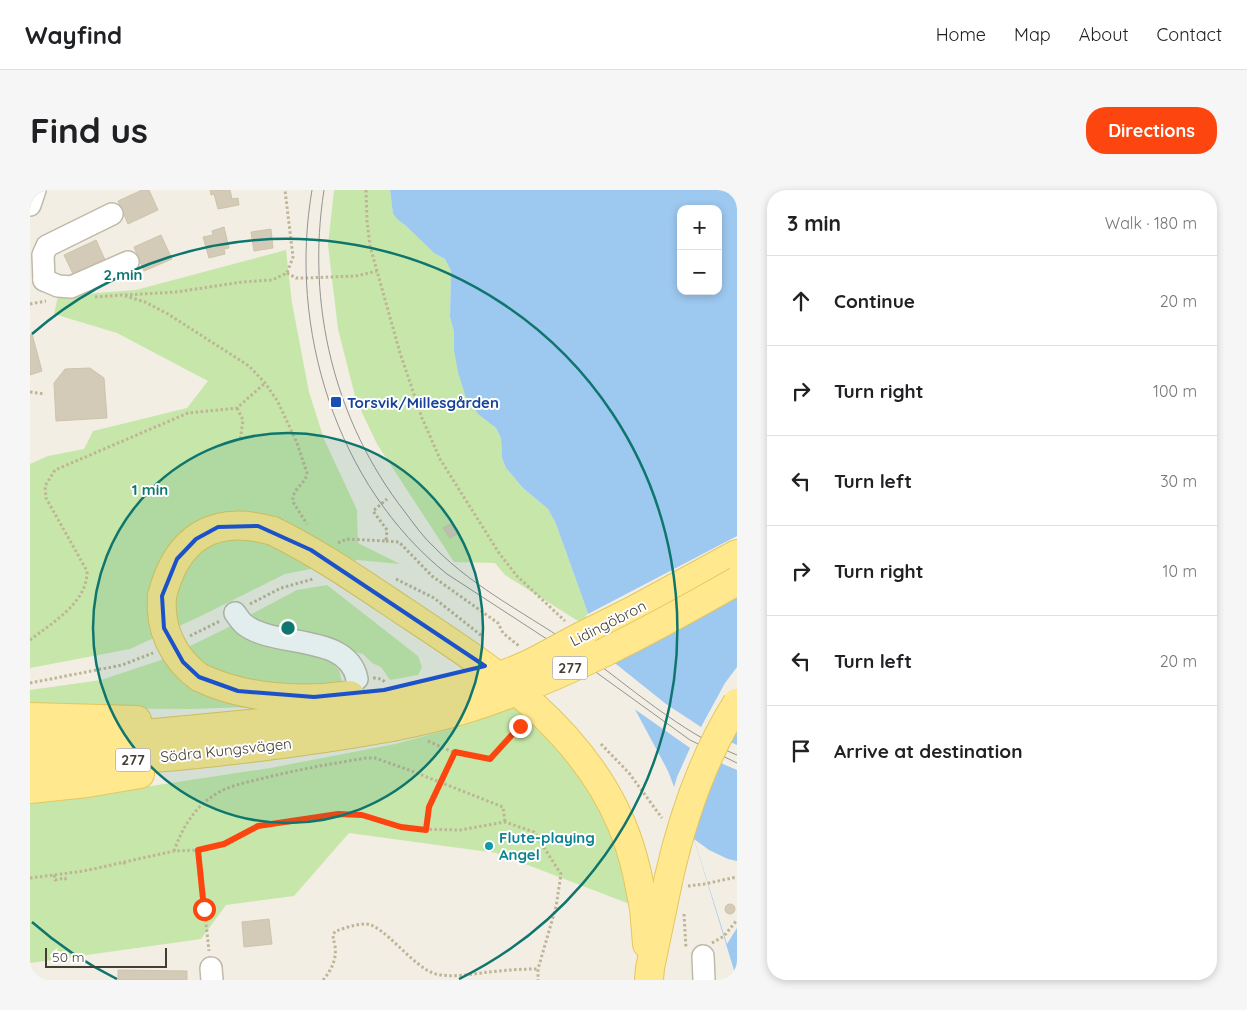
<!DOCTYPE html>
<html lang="en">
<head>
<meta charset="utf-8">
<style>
  body { margin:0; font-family:Quicksand,sans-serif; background:#f6f6f6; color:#202124 }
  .controls { position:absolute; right:15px; top:15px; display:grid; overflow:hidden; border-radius:10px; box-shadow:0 2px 8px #0003 }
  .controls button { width:45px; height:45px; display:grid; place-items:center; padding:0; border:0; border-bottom:1px solid #e0e0e0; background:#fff; color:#202124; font:25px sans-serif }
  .scale { position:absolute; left:15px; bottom:12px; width:122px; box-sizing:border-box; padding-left:5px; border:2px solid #433e33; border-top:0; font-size:14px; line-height:18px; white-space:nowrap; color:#433e33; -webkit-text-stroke:4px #fff; paint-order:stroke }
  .stop { position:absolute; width:15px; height:15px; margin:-11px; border:4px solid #fd460f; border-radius:50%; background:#fff }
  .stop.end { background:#fd460f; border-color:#fff; box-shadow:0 1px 5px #0008 }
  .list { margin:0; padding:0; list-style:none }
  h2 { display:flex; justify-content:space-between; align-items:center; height:65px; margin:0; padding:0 20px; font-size:21px }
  h2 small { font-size:16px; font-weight:400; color:#757577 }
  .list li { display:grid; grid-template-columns:32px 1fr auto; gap:15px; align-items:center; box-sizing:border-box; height:90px; padding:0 20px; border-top:1px solid #e0e0e0 }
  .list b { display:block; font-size:19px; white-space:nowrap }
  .list em { font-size:16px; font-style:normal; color:#757577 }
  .icon { flex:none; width:28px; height:28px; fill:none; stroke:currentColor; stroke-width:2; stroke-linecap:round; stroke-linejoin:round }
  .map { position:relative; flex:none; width:707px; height:790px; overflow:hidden; border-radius:20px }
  header { display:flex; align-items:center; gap:30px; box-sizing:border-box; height:70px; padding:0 25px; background:#fff; border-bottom:1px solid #e0e0e0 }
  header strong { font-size:24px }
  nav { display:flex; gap:28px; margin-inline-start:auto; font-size:18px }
  .intro { display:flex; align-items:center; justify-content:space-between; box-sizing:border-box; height:120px; padding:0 30px }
  h1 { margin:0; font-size:35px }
  .button { padding:12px 22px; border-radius:20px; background:#fd460f; color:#fff; font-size:18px; font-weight:700 }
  main { display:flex; gap:30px; padding:0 30px }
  aside { flex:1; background:#fff; border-radius:20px; box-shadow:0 2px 8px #0003 }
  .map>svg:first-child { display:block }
  .green { fill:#c7e7aa }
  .water { fill:#9dc8f0; fill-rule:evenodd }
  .pier { fill:#f2eee3 }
  .building { fill:#d3cbb8; stroke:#cec3ab }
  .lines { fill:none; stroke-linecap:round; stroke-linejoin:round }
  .minor-casing { stroke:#c0baa8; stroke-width:24 }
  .major-casing { stroke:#e4c75e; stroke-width:30 }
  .path { stroke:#bfb496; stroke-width:3; stroke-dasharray:2.5 2.5; stroke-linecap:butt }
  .minor { stroke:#fff; stroke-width:21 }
  .major { stroke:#ffe88e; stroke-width:28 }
  .tram { stroke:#939393; stroke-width:1 }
  .major-bridge-casing { stroke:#e4c75e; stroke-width:30; stroke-linecap:butt }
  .major-bridge { stroke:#ffe88e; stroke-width:28 }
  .route { stroke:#fd460f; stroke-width:6 }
  .marked { fill:none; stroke:#1d4ed8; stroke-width:4; stroke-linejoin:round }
  .ring { fill:none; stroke:#0f766e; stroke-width:2.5 }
  .transit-dot { fill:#1a4fb4; stroke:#fff; stroke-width:2 }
  .culture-dot { fill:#0f9aa8; stroke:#fff; stroke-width:2 }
  .labels { text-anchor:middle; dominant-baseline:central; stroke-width:4; stroke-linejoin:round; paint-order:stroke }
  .shield { fill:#fff; stroke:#7b7870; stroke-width:1 }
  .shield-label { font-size:14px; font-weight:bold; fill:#433e33 }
  .transit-label { font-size:15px; font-weight:bold; fill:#164399; stroke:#fff; text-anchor:start }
  .street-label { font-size:15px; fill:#433e33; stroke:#fff }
  .culture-label { font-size:15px; font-weight:bold; fill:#0d838f; stroke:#fff; text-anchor:start }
  .centre { fill:#0f766e; stroke:#fff; stroke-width:2.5 }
  .ring-label { font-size:15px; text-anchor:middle; font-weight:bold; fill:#0f766e; stroke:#fff; stroke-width:4; stroke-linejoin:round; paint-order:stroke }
</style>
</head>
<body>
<header>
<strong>Wayfind</strong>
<nav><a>Home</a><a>Map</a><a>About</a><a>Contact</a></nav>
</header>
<div class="intro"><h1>Find us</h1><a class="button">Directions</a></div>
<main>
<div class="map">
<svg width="707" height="790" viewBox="0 0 707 790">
  <rect width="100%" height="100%" fill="#f2eee3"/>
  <g class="green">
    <path d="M304,0H360L363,24L368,30L375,35L404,63L415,69L421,81L420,127L424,142V160L449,225L466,238L471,248L472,268L476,278L493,298L518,319L526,334L559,426L548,431L475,385L465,373L424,372L347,254L326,210L308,139L298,55Z"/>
    <path d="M256,60L262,113L279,202L294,249L327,320L328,353L370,374L327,370L255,384L173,425L100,459L0,478V274L18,266L54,259L63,241L157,218L178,191L87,143L24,124L28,106L106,100Z"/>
    <path d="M297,395L388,466L392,477L388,485L360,490L351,477L342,473L333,464L235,439L218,426L267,400Z"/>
    <path d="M203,435L293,463L309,480L313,496L260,498L184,485L156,458Z"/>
    <path d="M134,469L162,497L245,516L161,519L0,518V500L71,490Z"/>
    <path d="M488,515L503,528L572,614L605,716L466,663L319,643L264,706L196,715L171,749L0,773V608L75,603L240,578L365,554L421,539Z"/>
  </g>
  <path class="water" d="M360,0H707V790L664,649L638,581L577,467L559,426L526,334L518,319L493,298L476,278L472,268L471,248L466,238L449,225L436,208L428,182L424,160V142L420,127L421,81L415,69L404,63L375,35L368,30L363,24ZM651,19H688V101H651Z"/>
  <g class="pier">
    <path d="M707,346V403L581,470L636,514L671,537L695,493L707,477V530L698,551L707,555V580L686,571L659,643L643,601L647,587L660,558L603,518L579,472L574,468L556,425Z"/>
    <path d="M664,649L679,660L698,669L707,671V738L697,754Z"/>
  </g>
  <g class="building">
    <path d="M112,0H119L128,20L98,34L88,11Z"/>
    <path d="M180,0H200L202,9L208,8L209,15L188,19L184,4L181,5Z"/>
    <path d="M194,37L199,58L194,59L195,64L179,68L173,47L183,45L182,41Z"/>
    <path d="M241,39L243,58L224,61L221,42Z"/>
    <path d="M131,45L142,69L114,81L104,57Z"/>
    <path d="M66,50L76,72L44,86L34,65Z"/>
    <path d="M2,144L12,181L0,185V145Z"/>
    <path d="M60,178L74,188L77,228L26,231L24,193L35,179Z"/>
    <path d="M421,334L427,344L420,348L413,338Z"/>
    <circle cx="700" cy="719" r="5"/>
    <path d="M239,729L242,754L214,757L212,732Z"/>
    <path d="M88,780L157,781V790H88Z"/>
  </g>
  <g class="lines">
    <defs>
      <g id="minor">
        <path d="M0,15L5,0"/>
        <path d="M14,90L13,65L17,56L82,24"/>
        <path d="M14,90L28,96L41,97L98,72"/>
        <path d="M205,423C208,427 211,432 215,435C245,458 318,443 327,489"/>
        <path d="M673,766L674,790"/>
        <path d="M181,778L182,790"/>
      </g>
      <g id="major">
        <path d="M132,406C147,347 184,324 243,341"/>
        <path d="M552,446L602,421L707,364"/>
        <path d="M169,487C214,509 271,512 320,505"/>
        <path d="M0,527L107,530"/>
        <path d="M0,550L94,546L241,532L357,515"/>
        <path d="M0,573C49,574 99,570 148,566C220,559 290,550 362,537"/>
        <path d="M0,599L57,593L110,584"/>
        <path d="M607,683L614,718L617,754"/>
        <path d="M619,790L620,778L639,687"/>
      </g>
    </defs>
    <use href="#minor" class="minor-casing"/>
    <use href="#major" class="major-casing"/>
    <g class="path">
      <path d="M336,0L337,31L340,56L370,163L392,228L410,269L469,363L487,386L535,431"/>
      <path d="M257,83L266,88H276L326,86L347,81"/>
      <path d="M95,105L146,102L212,92L242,90L257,83L263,67L255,0"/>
      <path d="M65,107L92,105L115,112L138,124L219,176L235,193L248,212L267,253L277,283C276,294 261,299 263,312L277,334"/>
      <path d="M0,114L16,111"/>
      <path d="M0,202L15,204"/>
      <path d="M207,218L213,230L210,251"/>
      <path d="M356,351L369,352L402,386L468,433L473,443L489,456"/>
      <path d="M308,353L317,349L356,351L357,340L343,321L357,309"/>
      <path d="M366,389L404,408L452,446"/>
      <path d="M220,414L251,398L283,389"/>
      <path d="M160,446L190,431"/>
      <path d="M0,450C22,433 58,412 57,381L16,308L15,296L25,280L158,223L207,218L235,193"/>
      <path d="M343,488C349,488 353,489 356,494"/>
      <path d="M0,493L92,475L123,463"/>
      <path d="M398,551L425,563"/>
      <path d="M571,554L599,583L632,628"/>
      <path d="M396,640L399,617L425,563L460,569L491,534"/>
      <path d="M168,660L179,761"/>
      <path d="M144,661C151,641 162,621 180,608C194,597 213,593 230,589C265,580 300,574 336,568H345L379,580L473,617L475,632"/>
      <path d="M94,672L95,677"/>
      <path d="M24,685L25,690L35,688L37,692"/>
      <path d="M0,688L54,681L144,661L168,660L188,656L228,636L308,624L332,625L384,639L430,640L475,632L504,642L531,684L526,717L508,779V790"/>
      <path d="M658,696L674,694L707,687"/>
      <path d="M654,724L656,758"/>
      <path d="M682,753L694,746L707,730"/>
      <path d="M293,790C301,781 307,769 305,756C304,751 303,749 303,744L306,741C315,738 326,734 335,734C353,733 383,778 406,784C423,788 442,784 459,782C476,780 492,779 508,779"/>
    </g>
    <use href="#minor" class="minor"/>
    <use href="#major" class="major"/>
    <g class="tram">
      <path d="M282,0C258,138 306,295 417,384L549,470L660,550L707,573"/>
      <path d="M294,0C276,114 304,231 375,322C384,334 393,347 404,357C446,400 501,426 549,460C598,495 651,543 707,565"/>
    </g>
    <defs>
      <g id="major-bridge">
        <path d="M243,341C288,363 330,392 372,420C458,477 548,533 591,633C598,649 603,666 607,683"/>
        <path d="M132,406C129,438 143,468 169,487"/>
        <path d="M357,515C404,505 453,495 497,475C516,466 534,455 552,446"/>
        <path d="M362,537C388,532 414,526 439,518C533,488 621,440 707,391"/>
        <path d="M639,687C653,625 673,567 707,513"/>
      </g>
    </defs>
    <use href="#major-bridge" class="major-bridge-casing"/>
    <use href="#major-bridge" class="major-bridge"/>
  </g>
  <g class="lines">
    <path class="route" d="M174,719L168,660L194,654L228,636L308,624L332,625L371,637L396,640L399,617L425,562L460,569L490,536"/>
  </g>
  <path class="marked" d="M228,336L281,360L455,476L354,500L284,507L208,501L169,487L153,472L134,438L132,406L147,369L166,349L188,337Z"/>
  <circle cx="258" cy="438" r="195" fill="#0f766e" fill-opacity=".12"/>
  <g class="ring">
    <circle cx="258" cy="438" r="195"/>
    <path d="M87 789A390 390 0 0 1 2 732M2 144A390 390 0 1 1 429 789"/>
  </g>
  <rect class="transit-dot" x="300" y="206" width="12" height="12" rx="2.5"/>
  <circle class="culture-dot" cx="459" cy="656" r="5"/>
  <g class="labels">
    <g class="shield">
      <rect x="522.5" y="466.5" width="35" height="23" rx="4"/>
      <rect x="85.5" y="558.5" width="35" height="23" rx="4"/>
    </g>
    <g class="shield-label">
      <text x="540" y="478">277</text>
      <text x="103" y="570">277</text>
    </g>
    <g class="transit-label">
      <text x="317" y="212">Torsvik/Millesgården</text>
    </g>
    <g class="street-label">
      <text transform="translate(578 433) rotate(-27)">Lidingöbron</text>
      <text transform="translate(196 560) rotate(-6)">Södra Kungsvägen</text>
    </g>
    <g class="culture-label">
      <text x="469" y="647">Flute-playing<tspan x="469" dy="17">Angel</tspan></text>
    </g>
  </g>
  <circle cx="258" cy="438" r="8" class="centre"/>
  <g class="ring-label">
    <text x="93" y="90">2 min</text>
    <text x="120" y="305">1 min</text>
  </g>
</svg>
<div class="controls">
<button>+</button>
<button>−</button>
</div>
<div class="scale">50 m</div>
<div class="stop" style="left:174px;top:719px"></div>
<div class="stop end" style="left:490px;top:536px"></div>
</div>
<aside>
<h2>3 min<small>Walk · 180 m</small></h2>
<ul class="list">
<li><svg class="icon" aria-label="ahead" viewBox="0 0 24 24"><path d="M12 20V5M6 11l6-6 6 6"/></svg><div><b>Continue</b></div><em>20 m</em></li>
<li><svg class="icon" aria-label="right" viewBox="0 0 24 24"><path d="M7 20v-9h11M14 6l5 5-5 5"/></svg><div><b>Turn right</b></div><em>100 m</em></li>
<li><svg class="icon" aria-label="left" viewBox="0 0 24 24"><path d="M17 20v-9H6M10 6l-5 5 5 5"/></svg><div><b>Turn left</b></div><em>30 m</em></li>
<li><svg class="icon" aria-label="right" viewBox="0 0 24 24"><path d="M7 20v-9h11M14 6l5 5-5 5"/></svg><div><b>Turn right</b></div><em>10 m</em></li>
<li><svg class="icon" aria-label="left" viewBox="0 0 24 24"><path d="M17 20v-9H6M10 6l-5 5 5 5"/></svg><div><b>Turn left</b></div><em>20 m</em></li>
<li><svg class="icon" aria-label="arrive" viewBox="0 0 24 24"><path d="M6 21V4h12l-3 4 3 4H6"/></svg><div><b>Arrive at destination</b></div></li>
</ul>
</aside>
</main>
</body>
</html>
